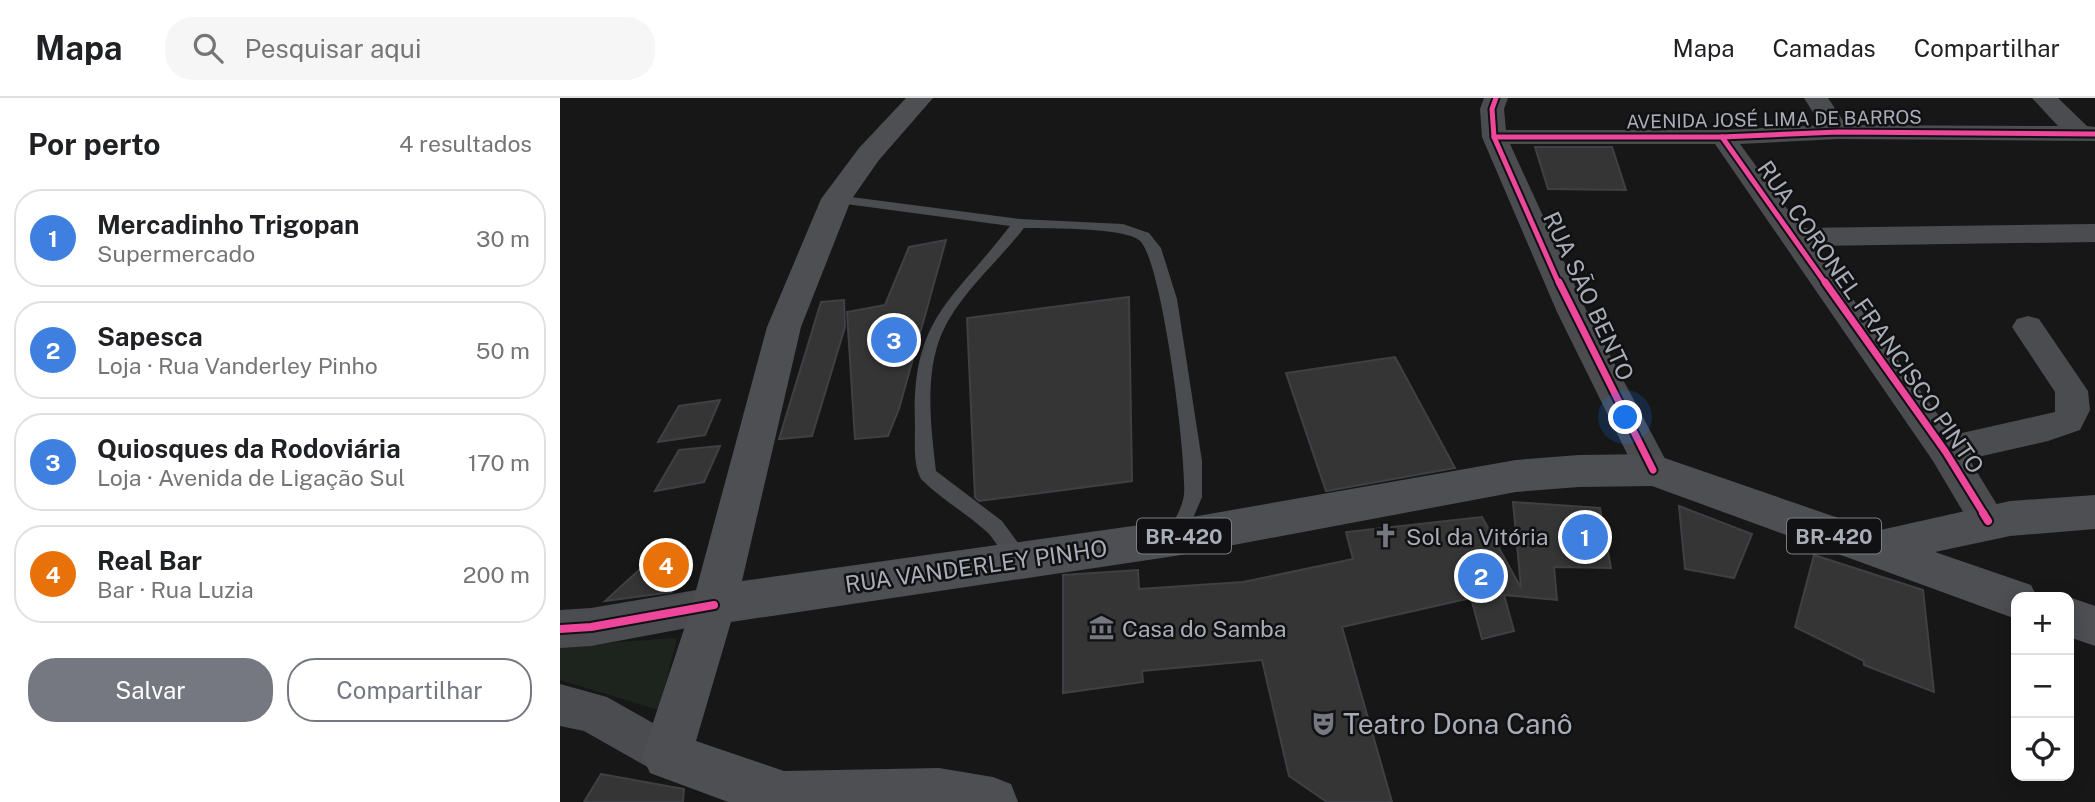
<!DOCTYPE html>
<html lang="pt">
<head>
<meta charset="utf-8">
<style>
  body { margin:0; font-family:"Public Sans",sans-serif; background:#f6f6f6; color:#202124 }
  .controls { position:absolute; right:21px; bottom:21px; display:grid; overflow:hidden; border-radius:14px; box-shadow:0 4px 18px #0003 }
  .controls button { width:63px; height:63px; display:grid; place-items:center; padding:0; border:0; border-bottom:2px solid #e0e0e0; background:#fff; color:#202124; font:35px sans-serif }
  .you { position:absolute; left:1066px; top:320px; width:24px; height:24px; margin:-18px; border:5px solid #fff; border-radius:50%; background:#1a73e8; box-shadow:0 0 0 10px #1a73e833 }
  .badge { display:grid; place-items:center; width:46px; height:46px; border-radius:50%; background:#757880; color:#fff; font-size:23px; font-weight:700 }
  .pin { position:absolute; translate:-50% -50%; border:4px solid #fff; box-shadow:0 2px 7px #0006 }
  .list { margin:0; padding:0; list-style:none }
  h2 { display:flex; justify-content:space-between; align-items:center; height:91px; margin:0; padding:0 28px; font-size:30px }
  h2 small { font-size:23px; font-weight:400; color:#757577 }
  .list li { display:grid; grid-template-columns:46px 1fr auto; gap:21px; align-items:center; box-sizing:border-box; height:98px; margin:0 14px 14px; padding:0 14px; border:2px solid #e0e0e0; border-radius:28px }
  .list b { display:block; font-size:26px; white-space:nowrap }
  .list p { margin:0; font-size:23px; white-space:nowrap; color:#757577 }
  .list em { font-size:23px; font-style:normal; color:#757577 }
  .actions { display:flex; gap:14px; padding:21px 28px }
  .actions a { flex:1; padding:16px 0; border:2px solid #757880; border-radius:28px; text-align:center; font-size:24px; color:#757880 }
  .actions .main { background:#757880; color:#fff }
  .icon { flex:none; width:38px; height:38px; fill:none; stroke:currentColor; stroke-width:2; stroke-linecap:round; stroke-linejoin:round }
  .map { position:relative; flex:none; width:1535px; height:704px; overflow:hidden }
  header { display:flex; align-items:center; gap:42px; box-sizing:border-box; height:98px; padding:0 35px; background:#fff; border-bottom:2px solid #e0e0e0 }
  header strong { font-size:33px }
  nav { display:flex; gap:38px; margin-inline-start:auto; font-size:24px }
  .search { width:490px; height:63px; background:#f6f6f6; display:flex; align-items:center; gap:18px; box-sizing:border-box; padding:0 24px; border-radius:28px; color:#757577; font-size:26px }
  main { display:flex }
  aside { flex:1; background:#fff }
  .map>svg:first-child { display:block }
  .green { fill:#1d241e }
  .building { fill:#353536; stroke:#3f4043; stroke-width:2 }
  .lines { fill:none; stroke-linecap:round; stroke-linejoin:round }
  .lane { fill:#4b4c50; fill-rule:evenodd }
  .street { fill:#4b4c50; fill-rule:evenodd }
  .primary { fill:#4d4f52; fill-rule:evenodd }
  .cycleway-far2-casing { stroke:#111113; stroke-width:9 }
  .cycleway-far1-casing { stroke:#111113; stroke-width:11 }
  .cycleway-casing { stroke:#111113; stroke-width:12 }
  .cycleway-far2 { stroke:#ed469a; stroke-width:5 }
  .cycleway-far1 { stroke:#ed469a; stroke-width:7 }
  .cycleway { stroke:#ed469a; stroke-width:8 }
  .labels { text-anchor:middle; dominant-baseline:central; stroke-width:5; stroke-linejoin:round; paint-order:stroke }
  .far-street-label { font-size:19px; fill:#a8adb8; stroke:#111113 }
  .shield { fill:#111113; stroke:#7b7e86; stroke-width:2 }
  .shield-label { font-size:21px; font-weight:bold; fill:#a8adb8 }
  .street-label { font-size:23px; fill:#a8adb8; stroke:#111113 }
  .poi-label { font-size:23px; fill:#a8adb8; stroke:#111113; text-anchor:start }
  .near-poi-label { font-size:28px; fill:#a8adb8; stroke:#111113; text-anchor:start }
</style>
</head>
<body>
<header>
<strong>Mapa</strong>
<div class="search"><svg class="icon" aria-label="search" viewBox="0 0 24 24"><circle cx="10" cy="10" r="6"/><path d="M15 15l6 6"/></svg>Pesquisar aqui</div>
<nav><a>Mapa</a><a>Camadas</a><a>Compartilhar</a></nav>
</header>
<main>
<aside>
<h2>Por perto<small>4 resultados</small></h2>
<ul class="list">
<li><span class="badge" style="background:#3f7fe0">1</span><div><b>Mercadinho Trigopan</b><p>Supermercado</p></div><em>30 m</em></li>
<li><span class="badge" style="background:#3f7fe0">2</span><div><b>Sapesca</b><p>Loja · Rua Vanderley Pinho</p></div><em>50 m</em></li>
<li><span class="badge" style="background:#3f7fe0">3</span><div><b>Quiosques da Rodoviária</b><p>Loja · Avenida de Ligação Sul</p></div><em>170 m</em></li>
<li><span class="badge" style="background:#e8710a">4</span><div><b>Real Bar</b><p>Bar · Rua Luzia</p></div><em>200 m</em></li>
</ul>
<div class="actions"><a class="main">Salvar</a><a>Compartilhar</a></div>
</aside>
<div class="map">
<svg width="1535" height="704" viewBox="0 0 1535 704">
  <rect width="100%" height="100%" fill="#171717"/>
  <path class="green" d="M117,540L99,612L0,582V548Z"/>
  <g class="building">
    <path d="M975,49H1052L1066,92L988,91Z"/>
    <path d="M386,142L339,311L328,338L295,341L287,214L325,207L349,149Z"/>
    <path d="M569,199L572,383L419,403L415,399L407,220Z"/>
    <path d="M284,202L285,229L252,338L219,341L261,204Z"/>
    <path d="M835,259L895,370L766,393L726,275Z"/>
    <path d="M160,302L145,337L98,344L119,308Z"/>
    <path d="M160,348L144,384L95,393L119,352Z"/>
    <path d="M953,404L1040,410L1051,470L994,469L997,502L944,497L954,533L922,541L911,500L782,529L832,704H767L729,678L702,562L582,573L583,584L503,595V477L578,472L579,491L683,484L793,461L786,434L922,419L961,490Z"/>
    <path d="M1119,408L1192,436L1174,480L1125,471Z"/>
    <path d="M1254,457L1363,492L1374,594L1304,567V563L1235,529Z"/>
    <path d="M90,462L123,463L112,494L45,503Z"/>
    <path d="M41,676L124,691L123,704H24Z"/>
  </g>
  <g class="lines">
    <path class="lane" d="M276,97L460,121L563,126L589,135L601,150L617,201L642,363V399L622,446L615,448L608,446L606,440C611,427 623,410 624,396C627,362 602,159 579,142C562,129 488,131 464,130C438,164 400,195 382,235C364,277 371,329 376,373L442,423L470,461L467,467C448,474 439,445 427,434C406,415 381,401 361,381C353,367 355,344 355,328C351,220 391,205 450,128L271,104V98Z"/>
    <g class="street">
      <path d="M924,0H948L944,11L946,32H1162L1261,27L1244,0H1268L1286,27L1498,28L1472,0H1498L1527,28L1535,29V43L1278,41L1180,46L1241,130L1535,126V144L1254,148L1393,337L1495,314V294L1452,229L1457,221L1468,218L1479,221L1528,293L1530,312L1520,332L1488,343L1409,361L1447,423L1441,434L1428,439L1415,434L1373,363L1155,46H950L1027,214L1111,372L1106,382L1093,386L1080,382L997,214L922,39L920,11Z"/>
      <path d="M154,489L168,494L174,507L168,520L154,525L31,548L0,550V512L31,510Z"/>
      <path d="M0,586L47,599L123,642L129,658L123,674L107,680L24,633L0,628Z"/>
    </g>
    <g class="primary">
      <path d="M346,0H373L319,62L291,102L241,229L182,483L615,422L956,362L1019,357L1093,356L1316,433L1450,403L1535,397V431L1450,438L1375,454L1471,487L1477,499H1456V521L1092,388L1019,389L956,394L615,458L171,524L136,643L224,673L379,670L433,679L451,686L458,704H168L90,675L82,658L132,507L207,229L261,101L299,50Z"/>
      <path d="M1508,499H1509L1535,508V548L1509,539Z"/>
    </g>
    <defs>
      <g id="cycleway-far2">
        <path d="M936,0L932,11L934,39L999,186"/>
        <path d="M934,39H1162L1278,34L1535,36"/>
        <path d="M1162,39L1266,186"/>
      </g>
      <g id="cycleway-far1">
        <path d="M999,184L1093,372"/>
        <path d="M1265,184L1385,353L1424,416"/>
      </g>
      <g id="cycleway">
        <path d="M1423,415L1428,423"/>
        <path d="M0,531L31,529L154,507"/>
      </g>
    </defs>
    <use href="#cycleway-far2" class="cycleway-far2-casing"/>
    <use href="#cycleway-far1" class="cycleway-far1-casing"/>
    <use href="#cycleway" class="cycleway-casing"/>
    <use href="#cycleway-far2" class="cycleway-far2"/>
    <use href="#cycleway-far1" class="cycleway-far1"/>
    <use href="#cycleway" class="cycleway"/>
  </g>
  <defs>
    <symbol id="church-bare" viewBox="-9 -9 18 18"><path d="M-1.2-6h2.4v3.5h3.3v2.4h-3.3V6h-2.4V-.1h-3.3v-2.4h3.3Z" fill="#757880" stroke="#111113" stroke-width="2.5" paint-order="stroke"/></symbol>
    <symbol id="museum-bare" viewBox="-9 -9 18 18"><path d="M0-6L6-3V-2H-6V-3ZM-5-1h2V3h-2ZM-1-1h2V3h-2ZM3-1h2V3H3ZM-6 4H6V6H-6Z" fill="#757880" stroke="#111113" stroke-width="2.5" paint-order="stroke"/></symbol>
    <symbol id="theatre-bare" viewBox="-9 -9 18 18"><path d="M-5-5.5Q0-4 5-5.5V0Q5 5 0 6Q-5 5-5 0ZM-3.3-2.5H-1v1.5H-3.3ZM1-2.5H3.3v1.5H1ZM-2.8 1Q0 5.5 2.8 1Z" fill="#757880" stroke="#111113" stroke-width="2.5" paint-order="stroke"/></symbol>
  </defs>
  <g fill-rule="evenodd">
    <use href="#church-bare" x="808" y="420" width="35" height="35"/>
    <use href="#museum-bare" x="524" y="512" width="35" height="35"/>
    <use href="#theatre-bare" x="746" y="608" width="35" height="35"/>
  </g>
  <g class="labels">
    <g class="far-street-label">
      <text transform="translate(1214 21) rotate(-1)">AVENIDA JOSÉ LIMA DE BARROS</text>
    </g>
    <g class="shield">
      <rect x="577" y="420.5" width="94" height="35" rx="5"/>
      <rect x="1227" y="420.5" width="94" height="35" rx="5"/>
    </g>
    <g class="shield-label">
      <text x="624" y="438">BR-420</text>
      <text x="1274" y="438">BR-420</text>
    </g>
    <g class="street-label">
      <text transform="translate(1029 198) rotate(65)">RUA SÃO BENTO</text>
      <text transform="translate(1311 219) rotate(55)">RUA CORONEL FRANCISCO PINTO</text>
      <text transform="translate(416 468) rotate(-8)">RUA VANDERLEY PINHO</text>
    </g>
    <g class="poi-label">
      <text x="846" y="438">Sol da Vitória</text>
      <text x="562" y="530">Casa do Samba</text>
    </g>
    <g class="near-poi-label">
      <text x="783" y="625">Teatro Dona Canô</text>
    </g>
  </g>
</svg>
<div class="controls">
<button>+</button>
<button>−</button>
<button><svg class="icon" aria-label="locate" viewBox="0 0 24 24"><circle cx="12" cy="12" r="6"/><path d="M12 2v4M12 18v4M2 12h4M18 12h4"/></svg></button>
</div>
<div class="you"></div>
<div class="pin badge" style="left:1025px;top:439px;background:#3f7fe0">1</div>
<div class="pin badge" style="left:921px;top:478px;background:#3f7fe0">2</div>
<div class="pin badge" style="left:334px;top:242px;background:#3f7fe0">3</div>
<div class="pin badge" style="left:106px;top:467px;background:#e8710a">4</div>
</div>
</main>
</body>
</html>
